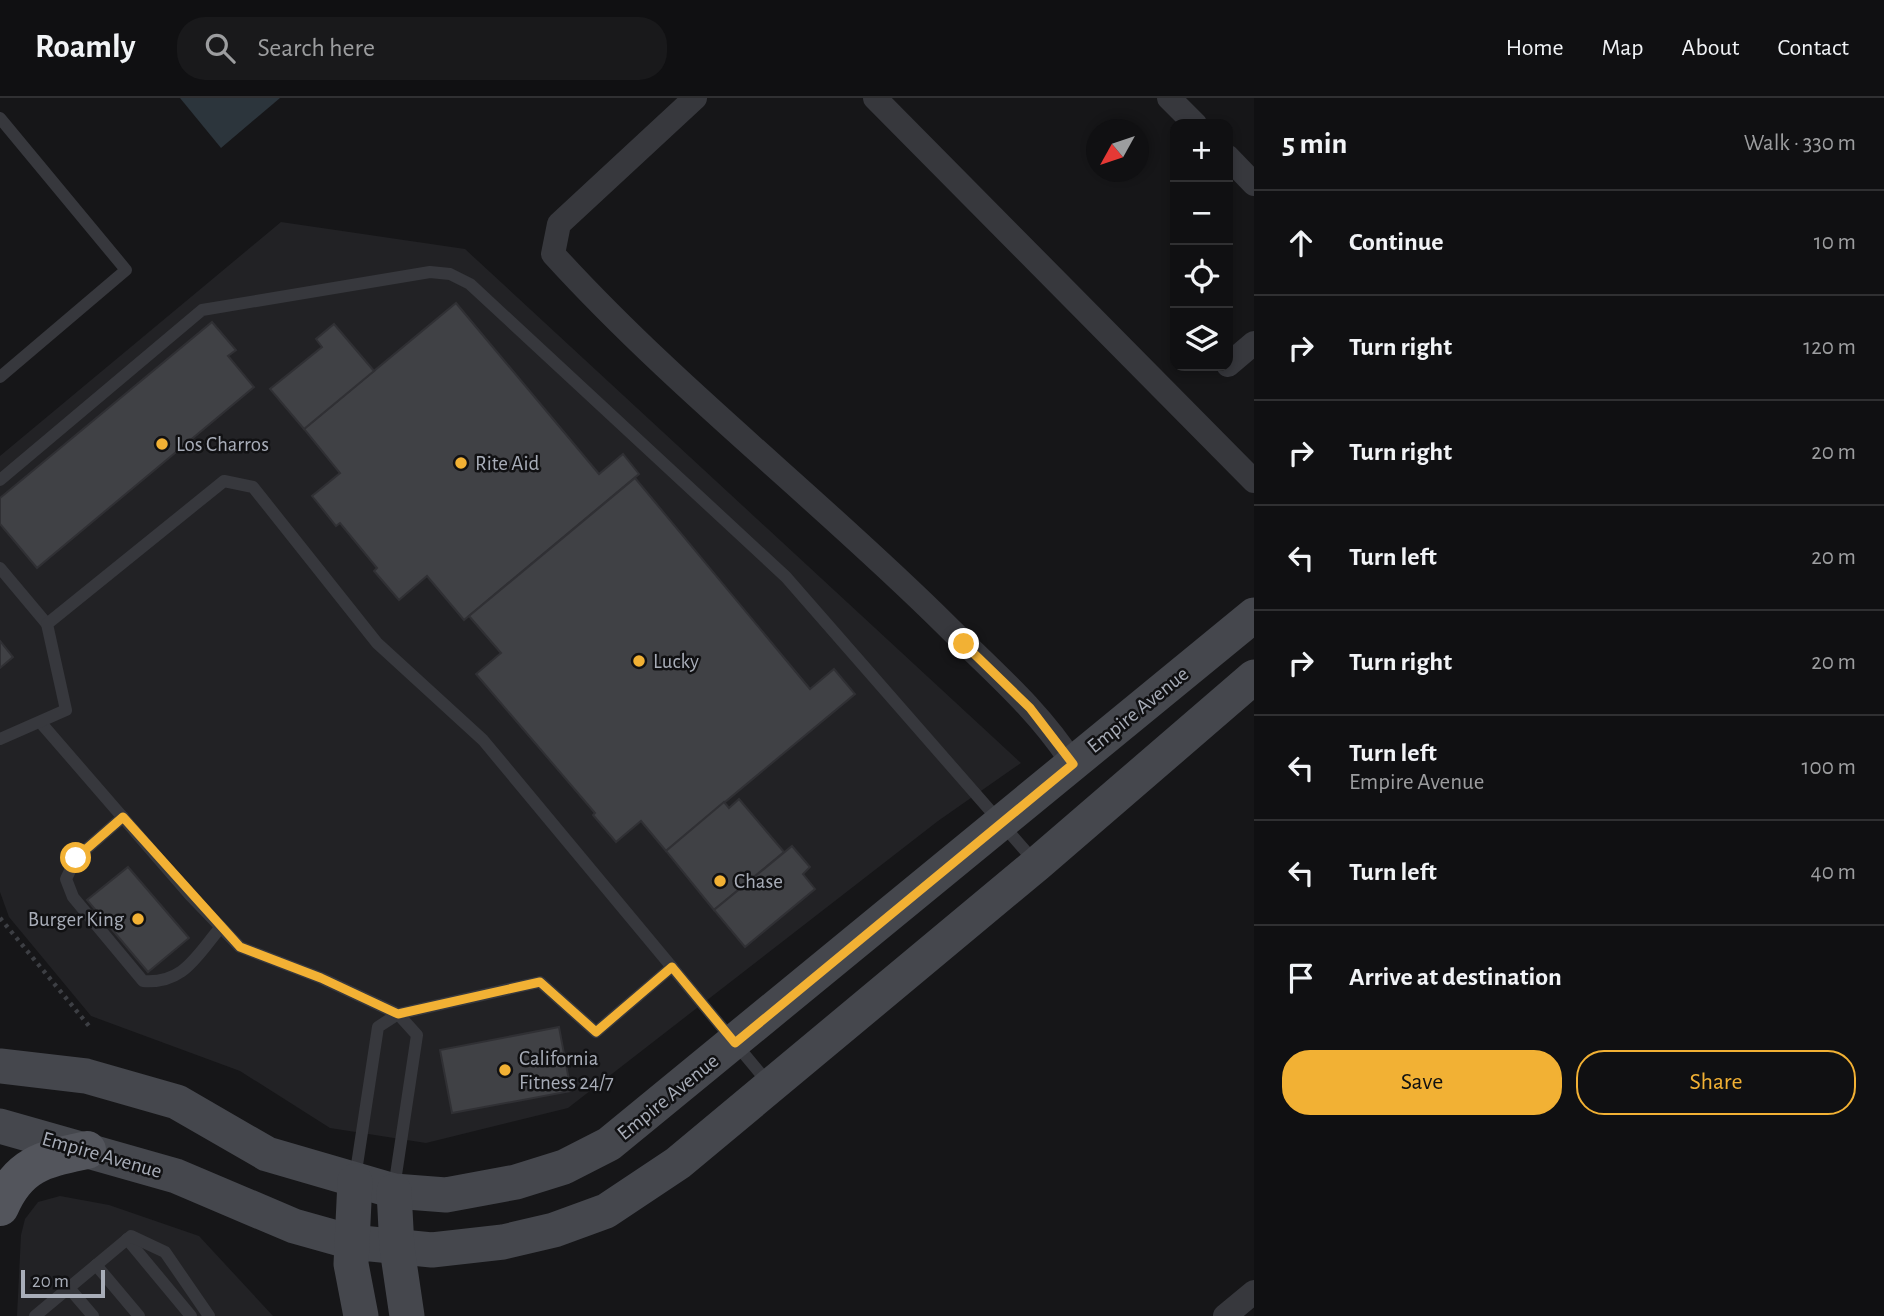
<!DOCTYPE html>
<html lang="en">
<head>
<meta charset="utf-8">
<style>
  body { margin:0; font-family:"Alegreya Sans",sans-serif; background:#19191b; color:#f1f3f6 }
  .controls { position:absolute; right:21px; top:21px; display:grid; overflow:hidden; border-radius:14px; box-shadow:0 4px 10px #0003 }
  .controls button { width:63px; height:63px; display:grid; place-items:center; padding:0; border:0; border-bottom:2px solid #303032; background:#101012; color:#f1f3f6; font:35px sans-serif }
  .compass { position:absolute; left:1086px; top:21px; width:63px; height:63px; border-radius:50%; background:#101012; box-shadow:0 4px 10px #0003; rotate:230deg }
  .scale { position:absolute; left:21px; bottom:18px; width:84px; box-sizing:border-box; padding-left:7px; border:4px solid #a8adb8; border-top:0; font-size:19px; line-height:24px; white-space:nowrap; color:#a8adb8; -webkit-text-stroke:5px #111113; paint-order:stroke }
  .stop { position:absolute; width:21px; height:21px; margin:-16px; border:5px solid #f2b134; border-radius:50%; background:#fff }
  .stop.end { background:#f2b134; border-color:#fff; box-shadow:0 2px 7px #0008 }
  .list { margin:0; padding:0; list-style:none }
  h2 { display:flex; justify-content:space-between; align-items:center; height:91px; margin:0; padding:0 28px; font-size:30px }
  h2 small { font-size:23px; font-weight:400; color:#9c9d9f }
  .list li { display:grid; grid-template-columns:46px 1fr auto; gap:21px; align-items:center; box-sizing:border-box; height:105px; padding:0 28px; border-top:2px solid #303032 }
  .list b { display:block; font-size:26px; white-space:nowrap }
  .list p { margin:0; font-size:23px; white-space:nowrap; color:#9c9d9f }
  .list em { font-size:23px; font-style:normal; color:#9c9d9f }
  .actions { display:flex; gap:14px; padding:21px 28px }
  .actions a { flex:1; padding:16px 0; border:2px solid #f2b134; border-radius:28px; text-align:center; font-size:24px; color:#f2b134 }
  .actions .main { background:#f2b134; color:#111 }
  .icon { flex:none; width:38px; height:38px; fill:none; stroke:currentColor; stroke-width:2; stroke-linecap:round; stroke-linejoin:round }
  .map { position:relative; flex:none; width:1254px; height:1218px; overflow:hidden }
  header { display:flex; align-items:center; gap:42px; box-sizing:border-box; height:98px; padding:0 35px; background:#101012; border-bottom:2px solid #303032 }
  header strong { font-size:33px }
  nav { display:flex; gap:38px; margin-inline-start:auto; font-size:24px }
  .search { width:490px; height:63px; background:#19191b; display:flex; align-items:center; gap:18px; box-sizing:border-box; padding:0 24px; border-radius:28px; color:#9c9d9f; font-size:26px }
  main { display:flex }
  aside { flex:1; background:#101012 }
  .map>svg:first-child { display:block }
  .built { fill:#222225 }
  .water { fill:#2c353c }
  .building { fill:#404145; stroke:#303034; stroke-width:2 }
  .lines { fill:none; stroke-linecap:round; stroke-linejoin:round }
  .path { stroke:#3d3f44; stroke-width:4.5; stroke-dasharray:3.5 5; stroke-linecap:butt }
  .lane { stroke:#37383d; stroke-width:12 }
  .street { stroke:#37383d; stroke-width:24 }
  .secondary { stroke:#45474d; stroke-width:35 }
  .primary { stroke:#53555c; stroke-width:38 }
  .route { stroke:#f2b134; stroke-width:9 }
  .poi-dot { fill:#f2b134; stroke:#111113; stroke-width:2.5 }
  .labels { text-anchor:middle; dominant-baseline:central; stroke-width:5; stroke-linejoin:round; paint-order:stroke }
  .poi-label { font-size:21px; fill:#a8adb8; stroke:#111113; text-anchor:start }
  .street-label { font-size:21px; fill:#a8adb8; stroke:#111113 }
</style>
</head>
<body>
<header>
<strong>Roamly</strong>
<div class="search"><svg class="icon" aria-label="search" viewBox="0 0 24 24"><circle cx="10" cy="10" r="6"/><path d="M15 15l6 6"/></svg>Search here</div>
<nav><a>Home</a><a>Map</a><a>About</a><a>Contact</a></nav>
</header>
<main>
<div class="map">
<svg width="1254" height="1218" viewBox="0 0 1254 1218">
  <rect width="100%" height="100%" fill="#161618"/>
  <g class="built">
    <path d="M281,124L465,151L1021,665L938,723L568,1010L426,1045L330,1030L240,973L91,918L9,819L0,794V358Z"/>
    <path d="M60,1098L109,1107L199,1138L273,1218H17L21,1137L25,1121L38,1104Z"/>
  </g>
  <path class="water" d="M180,0H280L221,50Z"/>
  <g class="building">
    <path d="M456,205L599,376L623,356L639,376L464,522L427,478L399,502L374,473L377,470L340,425L336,428L312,398L340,375L304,331Z"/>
    <path d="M212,224L236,252L228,258L254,289L37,470L0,426V400Z"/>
    <path d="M334,226L374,273L304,331L270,291L322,249L316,241Z"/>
    <path d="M635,380L810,591L834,571L855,596L666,753L641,723L616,744L593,717L595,715L476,576L501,555L469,518Z"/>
    <path d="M0,543L13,559L0,570Z"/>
    <path d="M739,701L784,754L714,812L666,753L724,704L729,710Z"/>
    <path d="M792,748L810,769L803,776L815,791L745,849L714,812Z"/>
    <path d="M128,769L189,840L148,874L87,802Z"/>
    <path d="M559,929L571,993L452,1015L440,952Z"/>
  </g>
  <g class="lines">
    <path class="path" d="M0,820L89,928"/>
    <g class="lane">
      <path d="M0,20L126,172L0,279"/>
      <path d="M0,382L202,212L430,174L450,176L470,186L786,479L1036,765"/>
      <path d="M0,470L47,526"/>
      <path d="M41,625L190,797L240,849L321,880L398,916L417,937L394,1090"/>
      <path d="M0,641L66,612L47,526L224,383L253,389L377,545L483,642L770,987"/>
      <path d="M123,719L76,760L66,781L73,799L143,883C184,886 196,858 221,829"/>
      <path d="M355,1080L378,929L398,916L540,884L596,934L672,869"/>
      <path d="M127,1141L191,1218"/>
      <path d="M96,1167L139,1218"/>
      <path d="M69,1190L93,1218"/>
      <path d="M35,1218L131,1138L165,1154L209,1218"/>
    </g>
    <g class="street">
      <path d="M695,0L559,126L553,156C674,289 817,399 945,526C990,571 1039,612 1073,666"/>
      <path d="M875,0L1254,383"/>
      <path d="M1169,0L1195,26"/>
      <path d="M1228,59L1254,86"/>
      <path d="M1228,267L1254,245"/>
      <path d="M1225,1218L1254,1194"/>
    </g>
    <g class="secondary">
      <path d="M0,968L86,978L177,1004L267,1056L394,1093L446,1097L516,1084L564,1069L609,1046L1254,517"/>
      <path d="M0,1028L176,1078L294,1128L351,1144L432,1152L503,1144L554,1132L606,1113L678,1065L1037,766L1254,579"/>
      <path d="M355,1083L351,1166L361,1218"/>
      <path d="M394,1093L397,1150L407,1218"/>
    </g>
    <path class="primary" d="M0,1109C19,1065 45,1061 87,1052"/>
  </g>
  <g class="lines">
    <path class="route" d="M76,760L123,719L240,849L321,880L398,916L540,884L596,934L672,869L735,945L1073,666L1030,610L964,546"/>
  </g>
  <g class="poi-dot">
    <circle cx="162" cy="346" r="7"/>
    <circle cx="461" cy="365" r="7"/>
    <circle cx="639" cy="563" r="7"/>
    <circle cx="720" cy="783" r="7"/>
    <circle cx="138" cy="821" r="7"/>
    <circle cx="505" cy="972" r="7"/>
  </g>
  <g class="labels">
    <g class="poi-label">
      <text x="176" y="346">Los Charros</text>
      <text x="475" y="365">Rite Aid</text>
      <text x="653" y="563">Lucky</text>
      <text x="734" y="783">Chase</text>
      <text x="124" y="821" text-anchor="end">Burger King</text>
      <text x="519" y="960">California<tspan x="519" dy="24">Fitness 24/7</tspan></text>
    </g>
    <g class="street-label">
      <text transform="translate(1138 612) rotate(-39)">Empire Avenue</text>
      <text transform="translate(668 999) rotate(-39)">Empire Avenue</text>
      <text transform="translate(102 1057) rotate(16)">Empire Avenue</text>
    </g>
  </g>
</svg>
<div class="controls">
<button>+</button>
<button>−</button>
<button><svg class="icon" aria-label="locate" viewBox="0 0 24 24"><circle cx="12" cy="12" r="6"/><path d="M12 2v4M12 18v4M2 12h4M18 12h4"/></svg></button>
<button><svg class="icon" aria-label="layers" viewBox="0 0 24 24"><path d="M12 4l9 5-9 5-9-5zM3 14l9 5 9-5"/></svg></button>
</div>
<svg class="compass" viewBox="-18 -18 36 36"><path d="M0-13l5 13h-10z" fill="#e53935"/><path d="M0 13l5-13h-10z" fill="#9c9d9f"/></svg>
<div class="scale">20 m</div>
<div class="stop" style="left:76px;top:760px"></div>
<div class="stop end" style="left:964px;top:546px"></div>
</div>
<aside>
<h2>5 min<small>Walk · 330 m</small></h2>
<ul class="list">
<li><svg class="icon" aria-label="ahead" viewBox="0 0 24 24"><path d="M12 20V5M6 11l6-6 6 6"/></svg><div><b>Continue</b></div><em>10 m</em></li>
<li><svg class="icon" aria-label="right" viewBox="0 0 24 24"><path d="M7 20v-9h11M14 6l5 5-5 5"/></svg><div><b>Turn right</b></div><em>120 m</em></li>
<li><svg class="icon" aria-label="right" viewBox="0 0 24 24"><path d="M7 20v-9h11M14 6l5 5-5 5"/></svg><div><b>Turn right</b></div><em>20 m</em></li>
<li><svg class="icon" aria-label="left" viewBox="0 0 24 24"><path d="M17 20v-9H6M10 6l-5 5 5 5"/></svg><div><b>Turn left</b></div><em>20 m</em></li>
<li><svg class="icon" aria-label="right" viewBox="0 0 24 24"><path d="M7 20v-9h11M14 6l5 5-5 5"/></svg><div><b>Turn right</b></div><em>20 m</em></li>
<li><svg class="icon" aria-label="left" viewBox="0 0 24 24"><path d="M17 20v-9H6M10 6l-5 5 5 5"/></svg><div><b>Turn left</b><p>Empire Avenue</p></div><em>100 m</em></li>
<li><svg class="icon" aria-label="left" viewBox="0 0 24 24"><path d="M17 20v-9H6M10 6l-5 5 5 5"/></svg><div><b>Turn left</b></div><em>40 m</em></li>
<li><svg class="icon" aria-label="arrive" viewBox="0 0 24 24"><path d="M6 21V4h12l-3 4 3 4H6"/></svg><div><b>Arrive at destination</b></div></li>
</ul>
<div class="actions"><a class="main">Save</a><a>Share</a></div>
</aside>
</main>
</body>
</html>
